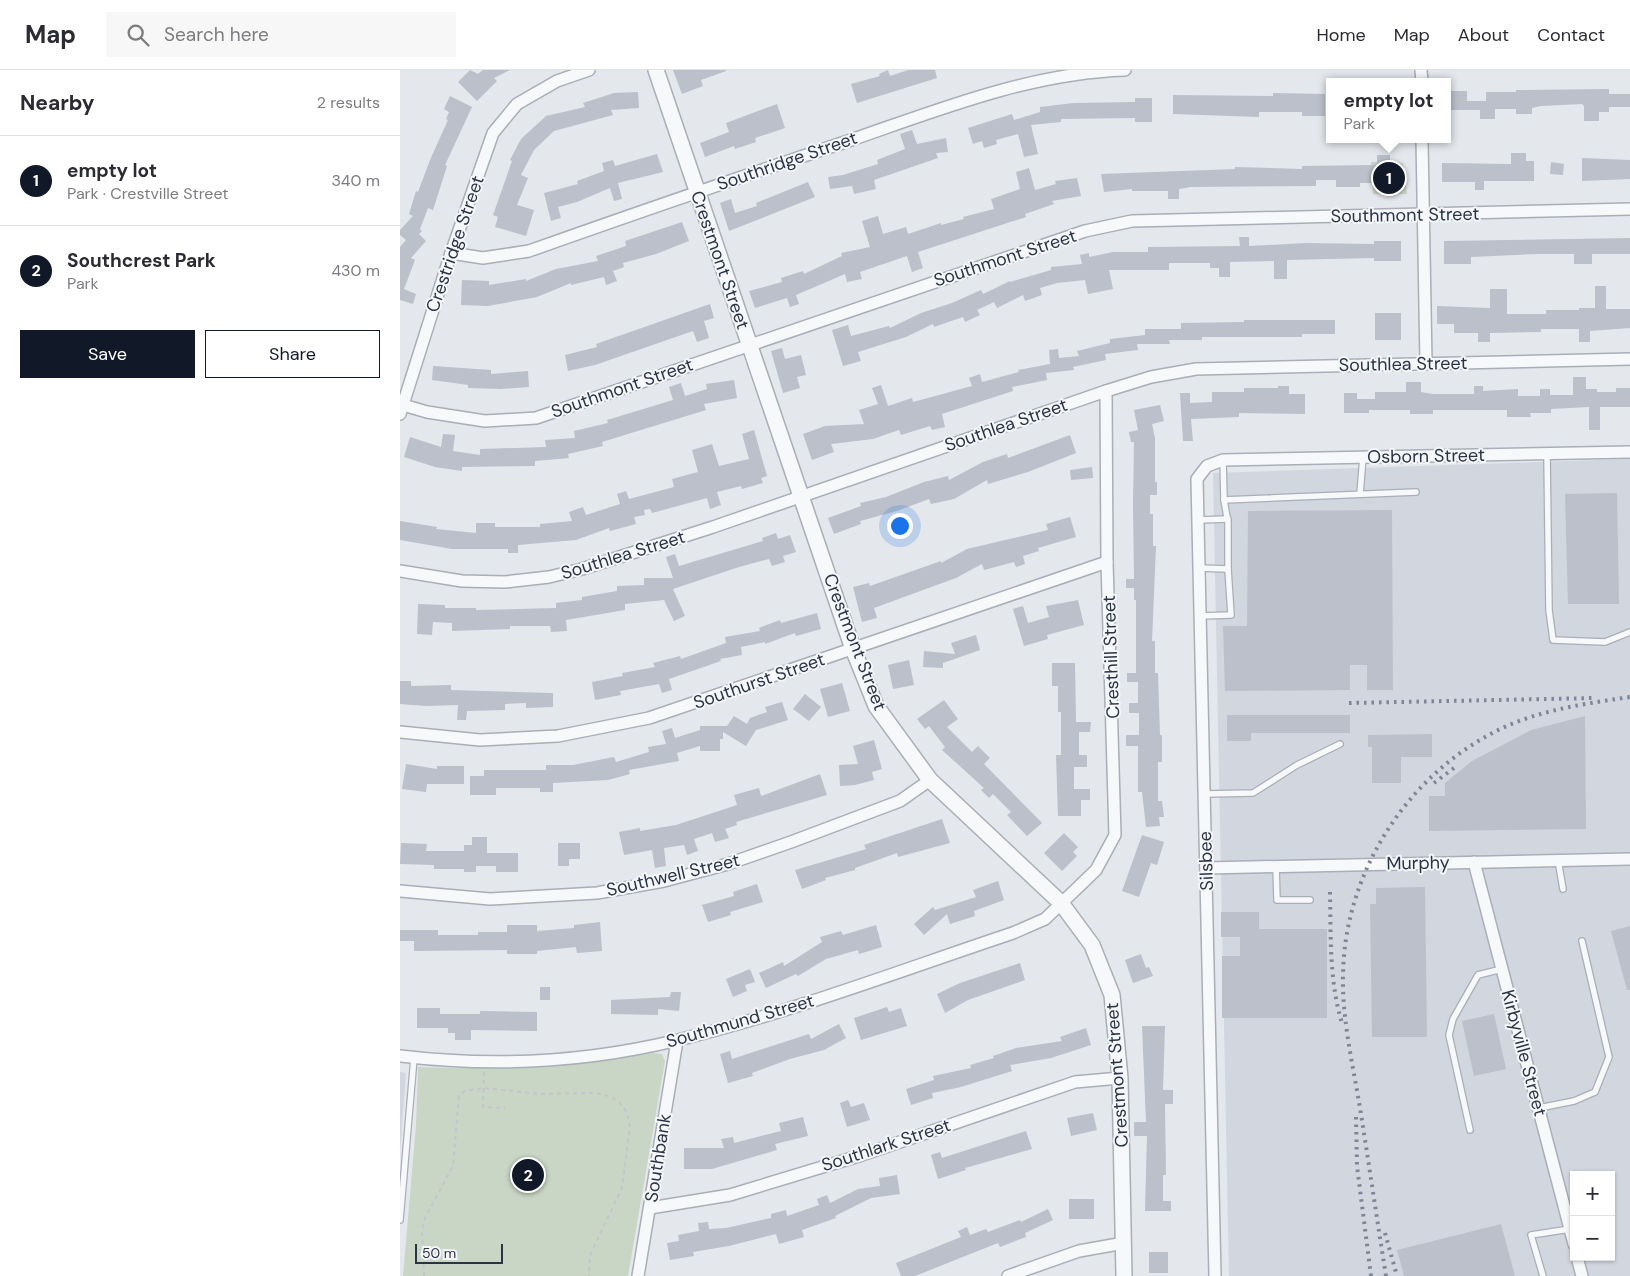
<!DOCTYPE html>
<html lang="en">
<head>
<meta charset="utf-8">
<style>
  body { margin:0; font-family:"DM Sans",sans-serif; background:#f7f7f7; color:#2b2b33 }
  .controls { position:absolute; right:15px; bottom:15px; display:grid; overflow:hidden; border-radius:0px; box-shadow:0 1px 4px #0004 }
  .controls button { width:45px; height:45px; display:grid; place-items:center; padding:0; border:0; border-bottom:1px solid #e1e1e2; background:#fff; color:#2b2b33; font:25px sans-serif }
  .scale { position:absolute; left:15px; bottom:12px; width:88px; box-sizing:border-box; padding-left:5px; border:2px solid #2b3445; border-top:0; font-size:14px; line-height:18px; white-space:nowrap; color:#2b3445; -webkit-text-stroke:4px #f4f6f9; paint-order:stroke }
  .you { position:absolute; left:499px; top:455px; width:18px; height:18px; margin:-12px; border:4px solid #fff; border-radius:50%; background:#1a73e8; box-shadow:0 0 0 8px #1a73e833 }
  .badge { display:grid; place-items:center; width:32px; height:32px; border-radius:50%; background:#111827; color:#fff; font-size:16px; font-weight:700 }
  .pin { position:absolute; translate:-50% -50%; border:2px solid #fff; box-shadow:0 1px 5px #0006 }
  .popup { position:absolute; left:926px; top:8px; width:125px; height:65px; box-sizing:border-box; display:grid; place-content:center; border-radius:0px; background:#fff; filter:drop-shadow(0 1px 4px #0005); font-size:16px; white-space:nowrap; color:#7c7c81 }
  .popup b { font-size:19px; color:#2b2b33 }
  .popup::after { content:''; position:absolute; left:50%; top:100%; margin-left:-10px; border:10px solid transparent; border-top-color:#fff }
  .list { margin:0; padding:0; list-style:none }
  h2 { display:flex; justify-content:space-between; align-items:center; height:65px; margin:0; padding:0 20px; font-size:21px }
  h2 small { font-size:16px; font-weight:400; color:#7c7c81 }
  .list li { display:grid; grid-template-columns:32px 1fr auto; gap:15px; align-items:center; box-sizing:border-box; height:90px; padding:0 20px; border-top:1px solid #e1e1e2 }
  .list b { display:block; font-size:19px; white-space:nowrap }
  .list p { margin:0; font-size:16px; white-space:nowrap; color:#7c7c81 }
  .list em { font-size:16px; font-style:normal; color:#7c7c81 }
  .actions { display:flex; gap:10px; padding:15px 20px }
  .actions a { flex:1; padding:11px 0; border:1px solid #111827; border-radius:0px; text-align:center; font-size:18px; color:#111827 }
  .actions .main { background:#111827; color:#fff }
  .icon { flex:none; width:28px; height:28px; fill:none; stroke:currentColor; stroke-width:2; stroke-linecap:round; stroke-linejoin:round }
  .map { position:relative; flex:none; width:1230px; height:1206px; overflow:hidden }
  header { display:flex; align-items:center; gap:30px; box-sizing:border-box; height:70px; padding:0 25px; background:#fff; border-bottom:1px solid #e1e1e2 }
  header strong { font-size:24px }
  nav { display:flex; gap:28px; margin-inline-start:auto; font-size:18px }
  .search { width:350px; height:45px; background:#f7f7f7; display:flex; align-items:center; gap:12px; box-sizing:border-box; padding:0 18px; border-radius:0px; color:#7c7c81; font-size:19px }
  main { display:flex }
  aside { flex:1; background:#fff }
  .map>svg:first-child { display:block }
  .built { fill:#d2d6de; fill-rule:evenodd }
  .green { fill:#c9d6c5 }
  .building { fill:#bbc0ca }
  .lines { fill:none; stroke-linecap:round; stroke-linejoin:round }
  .service-casing { stroke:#a9aeb7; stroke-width:8 }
  .minor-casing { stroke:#a9aeb7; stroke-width:14 }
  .tertiary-casing { stroke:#a9aeb7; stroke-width:18 }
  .path { stroke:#c2c5cb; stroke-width:2; stroke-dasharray:4 4; stroke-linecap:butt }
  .service { stroke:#f7f8fa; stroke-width:5.5 }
  .minor { stroke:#f7f8fa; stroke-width:11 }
  .tertiary { stroke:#f7f8fa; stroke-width:15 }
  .rail { stroke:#7d8696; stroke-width:4; stroke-dasharray:2.5 5; stroke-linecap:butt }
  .labels { text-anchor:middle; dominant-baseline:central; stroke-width:4; stroke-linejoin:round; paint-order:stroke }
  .street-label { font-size:18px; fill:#2b3445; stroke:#f4f6f9 }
</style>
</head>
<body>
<header>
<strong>Map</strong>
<div class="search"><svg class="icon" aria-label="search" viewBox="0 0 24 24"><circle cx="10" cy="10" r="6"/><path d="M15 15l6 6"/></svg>Search here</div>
<nav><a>Home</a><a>Map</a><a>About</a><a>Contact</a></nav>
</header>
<main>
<aside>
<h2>Nearby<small>2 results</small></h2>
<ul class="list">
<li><span class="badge">1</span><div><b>empty lot</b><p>Park · Crestville Street</p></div><em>340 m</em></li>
<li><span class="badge">2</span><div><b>Southcrest Park</b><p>Park</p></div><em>430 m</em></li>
</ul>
<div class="actions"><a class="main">Save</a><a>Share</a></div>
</aside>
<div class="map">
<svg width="1230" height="1206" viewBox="0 0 1230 1206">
  <rect width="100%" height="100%" fill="#e4e7ec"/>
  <g class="built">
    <path d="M1230,389V1206H829L813,403ZM1174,1105H1211V1187H1174Z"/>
    <path d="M0,1002L6,1003L0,1080Z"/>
  </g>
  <g class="green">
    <path d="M971,92L1003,93L1007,124H973Z"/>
    <path d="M253,983L262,984L265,991L228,1206H3L16,1055L18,997C98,1000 175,996 253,983Z"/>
  </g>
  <g class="building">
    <path d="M70,0L78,4L83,0H110L94,8L97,11L77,31L58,12Z"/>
    <path d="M273,0H326V1L301,10L303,16L282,24Z"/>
    <path d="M488,0L490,6L508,0H535L537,8L457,33L451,14L480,6L479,4Z"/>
    <path d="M1209,19V24H1230V37H1209V42H1199V51H1184V36L1182,34L1141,36L1132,38V44H1116V39H1095V49H1080V40H1048V21H1067V31H1086V22H1116V20Z"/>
    <path d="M238,22L239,38L211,40L213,45L154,61L134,80L121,105L128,108L117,135L134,140L126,166L95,157L98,147L93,145L112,91L110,90L121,69L146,46L185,37L183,33L214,23Z"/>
    <path d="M873,23L925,24V46H902V42H859V47L773,44V25L873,26Z"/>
    <path d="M50,26L72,37L45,95L47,96L33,140L28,138L20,159L22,161L19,164L26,171L11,188L15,190L4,219L16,224L13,234L0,230V177L6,170L0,165V160L13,146L9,144L16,121L18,122L30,90L48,50L46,49L49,42L44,39Z"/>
    <path d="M735,28H752V52H735V48L661,49V52L631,55L638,84L624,87L618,64L596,70L597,74L584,78L582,71L573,74L568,58L612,44L614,50L640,42V37L673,33L735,32Z"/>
    <path d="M377,34L385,58L355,68L356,72L335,79L334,76L305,87L300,73L329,62L326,53Z"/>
    <path d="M512,60L517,74L546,68L548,82L536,83L538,88L474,110L476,119L454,124L452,116L430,119L428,107L443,105L478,94L477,90L505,79L500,64Z"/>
    <path d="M1111,83H1126V91H1134V111H1084V120H1075V112H1042V93L1111,94Z"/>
    <path d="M257,84L263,102L218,113L222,129L214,131L210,118L177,132L158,137L161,148L151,151L144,123L178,114L177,111L204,101L202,93L213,90L215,96Z"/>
    <path d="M977,85H990V95H998V113H960V117H936V110H916V116L791,117L779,119V129H768V121H732V119L704,122L701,104L835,99V97L902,99V96L977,95Z"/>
    <path d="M1182,88L1230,90V109L1182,111Z"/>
    <path d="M1151,92L1164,94L1163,105L1150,104Z"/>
    <path d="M629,98L635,120L656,114L655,111L677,108L681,126L652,131L654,134L625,144L626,147L518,182L523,198L512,202L507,186L460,202L462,209L447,212L445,204L396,225L399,234L390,237L387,228L355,238L349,221L382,212L381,208L403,201L404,204L442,186L441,183L470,177L462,151L478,146L483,164L506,157L508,164L541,153V155L564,149L563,147L594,139L591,129L620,119L616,102Z"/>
    <path d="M408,112L415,127L329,161L320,133L331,129L335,143L357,136L356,133Z"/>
    <path d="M282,152L289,171L256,184L223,193L224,197L213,201L217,211L206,215L204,207L171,215V213L137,227L88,236L61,235L62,210L89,211V215L126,209V211L156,199L198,191L196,186L226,176L225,171Z"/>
    <path d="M839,167H849V176L905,173L974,174V171H1001V191H974V188L887,190V209H874V191L830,192V207H819V198H810V193H769V200H709L713,219L688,224L685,210L657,213L640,218L642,225L625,231L623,225L597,238L594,232L577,240L580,245L565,252L563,247L534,257L533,254L506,267L458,282L461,291L443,296L432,260L448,255L451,266L489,256L490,258L521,243L552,233L581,220L583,224L610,211V212L651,200V197L682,194L680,185L689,183V187L713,182H748V177L840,176Z"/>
    <path d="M1230,168V184H1192V194H1174V184H1137L1071,187V194H1044V171Z"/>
    <path d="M1195,216H1206V239H1230V258L1190,261V272H1179V259H1141V262L1090,263V272H1078V263H1054V254H1037V236L1090,238V219H1107V244H1146V240H1179V238H1195Z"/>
    <path d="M310,234L314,248L304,251L309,268L297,272L293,261L195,295L168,301L165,285L197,277L196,274Z"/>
    <rect x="975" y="243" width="26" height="27"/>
    <path d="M844,250H935V264H902V267H802V270H769L770,274H737L738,280L705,284L706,290L673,297L674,300L646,303L647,310L612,317L613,321L542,344L545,357L532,360L530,356L501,365L499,360L473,369L431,374L434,382L412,390L403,364L425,356L464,354L459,340L478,334L472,318L481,315L488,336L512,328L513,332L572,316L569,308L580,304L582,312L619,302L618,300L650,294L649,280L658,279L659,288L679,286L677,281L710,273V269L745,265V259H781V253L844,252Z"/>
    <path d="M382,278L385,289L401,285L406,305L397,307L400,318L383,323L371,281Z"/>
    <path d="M33,296L91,300V304L128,301L129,317L101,319L68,318V315L32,310Z"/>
    <path d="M1173,307H1186V319H1197V322H1216V318H1230V337H1200V360H1189V337L1151,339V343H1130L1131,347H1107V340H1033V344H1010V340H969V343H944V323H957V329H975V322H1006V312H1021V322L1033,324H1074V316H1083V321L1118,319V326H1140V319H1150V325H1173Z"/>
    <path d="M334,310L337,328L304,334L306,340L202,372L203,376L168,384L169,388L135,391V396L62,397V401L35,397L4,387L10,367L41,377L43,364L55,365L53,381L80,385V379L146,377L145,370L175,368L174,361L208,353L207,350L273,330L269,317L281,313L285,326L307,319L306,314Z"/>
    <path d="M878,316H889V324H905V344L839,343V347L791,349L793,371H783L780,323H790V333L812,332V322H844V318H878Z"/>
    <path d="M760,335L764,351L752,354L755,368V412H757V425H750V444H753V476H756L752,571H755V603H758L760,665H762V692H758V731H762L764,747H759L760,756L746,757L742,722H738V676H726V665H739V643H729V633H738V612H727V603H736V530H734V518H726V509H734L733,434L734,372H731L729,362L738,360L734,340Z"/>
    <path d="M354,360L367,406L361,408L363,413L342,419L341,416L317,422L321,435L310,439L307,428L252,443L250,439L244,440L245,445L234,447L236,454L210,461L209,458L176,470L118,475V483H108V479H52L0,470V451L37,457L36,459L76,463V453H95V457H140V454L172,451L169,442L183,437L186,445L220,434L217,424L226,421L229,429L274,417L272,409L298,402L292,380L312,374L319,396L349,389L342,364Z"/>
    <path d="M670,365L676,383L628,402L588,414L587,410L554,429L531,434L529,429L497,441L460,451L461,454L434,464L428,448L461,436L460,433L486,427L524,412L548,406L549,410L583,392L607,384L608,388Z"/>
    <path d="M692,397L693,408L671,410L670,400Z"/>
    <path d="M1217,423L1219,534H1168L1165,424Z"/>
    <path d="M992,440L993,620H967V595H950V620L825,621L823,556H847L848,441Z"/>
    <path d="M670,447L676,467L638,478L639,481L623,486L625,494L616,497L614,492L584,500L582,494L556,508L474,538L477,548L462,552L453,517L469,513L470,516L541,491V493L567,479L648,460L646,454Z"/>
    <path d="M376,463L378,469L390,465L396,482L383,486L385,492L372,496L369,489L339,497L273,519L285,546L274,551L264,530L225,534V540L166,550L167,561L151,562L150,556H110V559L52,561V553L33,552L32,565L17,564L18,534L45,535V538H76V540L156,538V533L182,530V527L217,521V516L244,515V508H273L266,487L275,484L279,496L363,471L362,468Z"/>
    <path d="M678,530L684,555L647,565L648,569L624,576L613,539L623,536L628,553L649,547L646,536Z"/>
    <path d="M417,543L421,559L396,566L395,563L365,574V572L341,577L342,585L320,589L321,591L269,609L272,620L262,623L259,614L220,621L221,625L195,630L192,612L223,606L222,603L255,597L253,593L280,586L281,589L326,573L325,567L360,561L359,558L380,550L381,553Z"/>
    <path d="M576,565L580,580L543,593V598L523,597L524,581L555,584L551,573Z"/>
    <path d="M509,590L514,615L493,619L488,595Z"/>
    <path d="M652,593H675L676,652H691L690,662H679V685H687V697H674V719H690V730H681V746H658L656,685H661V642H658V616H652Z"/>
    <path d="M0,611H11V616L51,615V620L153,623V637L126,638V633L105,634V640L67,641L66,650H57L58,635L26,636L0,634Z"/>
    <path d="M442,613L450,641L428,647L420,619Z"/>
    <path d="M405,624L421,637L409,651L393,639Z"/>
    <path d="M544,630L558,649L547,657L572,682L578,676L590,688L584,694L642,753L627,766L607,745L611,742L593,724L589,728L581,720L584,718L542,680L545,677L529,656L525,659L517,649Z"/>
    <path d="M382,632L388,650L356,660L346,676L323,662V669H320V681H300V676L277,683L279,691L229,700L230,704L208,710L153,713V722H140V718H96V725H70V706H84V700H146V695H173L214,687L216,692L249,682L248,677L266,674L262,661L272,658L275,668L300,660V656H327L334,646L347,654L350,648L367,642L365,637Z"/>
    <path d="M827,645H950V663H851V671H827Z"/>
    <path d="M1185,646L1186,759L1029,761V726H1045V713L1072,691L1131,660Z"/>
    <path d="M1032,664V687H1001V713H972V677H968V665Z"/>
    <path d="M474,670L482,699L472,702L474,710L455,715L440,716L439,695L458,694L453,676Z"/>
    <path d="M6,694L37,699V696H64V714H27L26,722L2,719Z"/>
    <path d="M420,704L427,725L336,752L337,755L325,759L329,768L315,772L312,763L294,769L298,781L287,785L284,775L264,778L266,796L255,798L252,780L224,785L219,762L240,758V761L276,755L337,735L334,725L359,718L361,726Z"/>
    <path d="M542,749L550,773L498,787L497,783L455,798V800L425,808L426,810L402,819L395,800L466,779L464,775Z"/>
    <path d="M664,763L678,777L673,782L677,786L662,801L644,783Z"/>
    <path d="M742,765L764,772L757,795L751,793L739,827L722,821Z"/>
    <path d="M72,767H87V783H118V802H96V796H76V802H64V799H34V795L0,794L1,773L27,774L26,781H64V775H72Z"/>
    <path d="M158,773H180V789H169V796H158Z"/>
    <path d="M598,811L604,830L574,841L575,846L550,854L547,844L524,865L514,854L533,837L535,840L576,827L573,820Z"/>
    <path d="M357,814L363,832L330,842L331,845L308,852L302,835L334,826L333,822Z"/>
    <path d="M1025,817L1027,967H972L970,834H976V818Z"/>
    <path d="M821,842H859V859H927V948H822V886H840V867H821Z"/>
    <path d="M200,852L202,881L177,883L176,877L137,881V884H107V880L14,881V871H0V860H38V865H78V862H107V855H137V861L174,858V855Z"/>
    <path d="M476,855L482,877L459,884L458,880L426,889L398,906L396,904L366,918L359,903L383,892L384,896L422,872L420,867L441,861L443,865Z"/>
    <path d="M1230,856V920H1227L1211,861Z"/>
    <path d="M741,884L746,898L749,897L753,906L733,913L725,890Z"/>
    <path d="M620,893L625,910L568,930L545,943L537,924L560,913Z"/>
    <path d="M350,899L355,912L345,915L347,921L333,927L326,909Z"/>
    <rect x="140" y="917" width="10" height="13"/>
    <path d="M271,922H281L279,941L258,939V945L211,944V930L270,927Z"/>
    <path d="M487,937L489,942L501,938L507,956L461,970L454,948Z"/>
    <path d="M17,938H40V944H80V941L137,942V961L71,960V970H55V963H48V958H17Z"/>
    <path d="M1094,944L1106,999L1074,1006L1062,951Z"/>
    <path d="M439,954L446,968L424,980L390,989L352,1003L353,1006L328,1013L320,984L330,981L332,989L409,964L411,969Z"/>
    <path d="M742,956H765L763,1020H773V1034H765L766,1105H763V1131H771V1141H745L747,1066H734V1052H746Z"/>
    <path d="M686,958L691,975L651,988L610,995L612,1001L561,1017L532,1023L533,1028L511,1035L506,1019L534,1010L533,1006L571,998L570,995L594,988L593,986L616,978L662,971L660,967Z"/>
    <path d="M448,1030L451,1037L464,1033L470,1050L447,1057L440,1033Z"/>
    <path d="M693,1043L697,1060L671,1066L667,1048Z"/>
    <path d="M403,1047L408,1066L375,1074L377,1080L312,1099H284V1078H324L321,1069L333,1067L334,1073L381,1061L379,1053Z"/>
    <path d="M626,1061L632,1079L565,1098L566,1100L538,1109L531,1085L540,1082L542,1088Z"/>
    <path d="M497,1105L500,1124L471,1128L435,1146L436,1148L402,1160L404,1167L379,1174L376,1164L329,1176L293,1182L294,1186L270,1190L267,1173L279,1171L278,1165L299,1161L298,1153L308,1152L309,1159L326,1158L371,1148V1144L386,1140L387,1146L419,1135L417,1129L427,1125L430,1133L458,1119L480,1116L479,1108Z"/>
    <rect x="669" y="1129" width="25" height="20"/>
    <path d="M648,1139L653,1150L625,1163L626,1167L600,1177L598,1173L515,1206H501L496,1193L561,1167L558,1161L567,1157L570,1165L586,1159L588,1162L620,1150L621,1152Z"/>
    <path d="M1101,1154L1115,1206H1004L997,1180Z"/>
    <rect x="749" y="1182" width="19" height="21"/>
  </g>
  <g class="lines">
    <defs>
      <g id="service">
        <path d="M1147,384L1149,540L1153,570L1205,572L1230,562"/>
        <path d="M960,424L963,387"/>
        <path d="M824,430L1016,422"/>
        <path d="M798,450L828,449"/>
        <path d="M799,498L828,499"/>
        <path d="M800,546L831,545L828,499V453L824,430L823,390"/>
        <path d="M804,724L853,723L897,695L940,674"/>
        <path d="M1158,790L1163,819"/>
        <path d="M876,796L877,830H910"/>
        <path d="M1139,1038L1174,1031L1195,1022L1209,987L1182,871"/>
        <path d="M1070,1060L1049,965L1053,949L1078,905L1102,899"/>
        <path d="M0,1150L14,988"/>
        <path d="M1143,1206L1131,1165L1170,1159"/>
      </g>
      <g id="minor">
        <path d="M1021,0L1022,12"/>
        <path d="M1022,69L1026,293"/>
        <path d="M51,183L83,188L129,181C236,143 344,106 451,70C540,39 631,3 725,0"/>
        <path d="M3,335L27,342L85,351L136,348L685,161L732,151L1230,139"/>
        <path d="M0,344L51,183L93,63L117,34L157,11L189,0"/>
        <path d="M0,501L62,511L105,512L149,507L182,499L313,457L706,321L751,307L796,299L1230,289"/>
        <path d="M0,662L80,670L158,666L249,648L707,492"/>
        <path d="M1074,792L1174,1174"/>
        <path d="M806,798L1230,789"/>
        <path d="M0,821L90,829L197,823L264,811L328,794L391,772L500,731L530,710"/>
        <path d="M0,986C92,997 188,992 278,970C392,942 502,900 613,863L645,849L696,800L715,765L707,492L706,321"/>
        <path d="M250,1138L330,1125L462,1085L675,1012L720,1008"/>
        <path d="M1177,1187L1182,1206"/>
        <path d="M238,1206L277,971"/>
        <path d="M608,1206L679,1181L724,1173"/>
        <path d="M815,1206L797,409L807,396L823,390L1230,382"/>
      </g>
      <path id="tertiary" d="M256,0L453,579L476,636L530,710L661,833L692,875L712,925L720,1008L724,1206"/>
    </defs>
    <use href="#service" class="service-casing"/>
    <use href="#minor" class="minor-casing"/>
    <use href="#tertiary" class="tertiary-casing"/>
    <g class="path">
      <path d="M84,1002L83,1037L105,1038"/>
      <path d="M24,1206L22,1160L25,1148L53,1096L59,1026L65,1021L84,1018L141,1024L194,1023L209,1026L219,1032L227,1042L230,1057L222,1118L190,1185L189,1206"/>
    </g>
    <use href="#service" class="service"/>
    <use href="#minor" class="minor"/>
    <use href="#tertiary" class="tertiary"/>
    <g class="rail">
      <path d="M949,633L1195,628"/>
      <path d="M1034,713L1058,695"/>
      <path d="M930,822C931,867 929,911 942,953"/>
      <path d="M956,1047L957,1096L971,1206"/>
      <path d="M985,1163L997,1206"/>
      <path d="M986,1206C977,1150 969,1094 960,1038C953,996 942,949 943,906C944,800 1011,698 1109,655C1147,639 1189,633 1230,627"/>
    </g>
  </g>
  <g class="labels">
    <g class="street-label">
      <text transform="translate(387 91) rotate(-19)">Southridge Street</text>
      <text transform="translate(1005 145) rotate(-1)">Southmont Street</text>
      <text transform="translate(55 174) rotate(-71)">Crestridge Street</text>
      <text transform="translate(605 188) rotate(-18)">Southmont Street</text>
      <text transform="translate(320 190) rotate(71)">Crestmont Street</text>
      <text transform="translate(1003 294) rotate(-1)">Southlea Street</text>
      <text transform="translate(222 318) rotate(-19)">Southmont Street</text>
      <text transform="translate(606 355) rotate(-19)">Southlea Street</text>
      <text transform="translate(1026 386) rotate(-1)">Osborn Street</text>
      <text transform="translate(223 485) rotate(-17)">Southlea Street</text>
      <text transform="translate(455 572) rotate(69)">Crestmont Street</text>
      <text transform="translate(711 587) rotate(-92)">Cresthill Street</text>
      <text transform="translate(359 611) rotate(-19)">Southurst Street</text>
      <text transform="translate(806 791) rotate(-92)">Silsbee</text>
      <text transform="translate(1018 793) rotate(-1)">Murphy</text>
      <text transform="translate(273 805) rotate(-13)">Southwell Street</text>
      <text transform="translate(340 951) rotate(-16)">Southmund Street</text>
      <text transform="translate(1124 983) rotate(75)">Kirbyville Street</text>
      <text transform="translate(717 1005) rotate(-94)">Crestmont Street</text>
      <text transform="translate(486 1075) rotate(-18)">Southlark Street</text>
      <text transform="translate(258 1088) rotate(-81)">Southbank</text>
    </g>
  </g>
</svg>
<div class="controls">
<button>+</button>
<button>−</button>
</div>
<div class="scale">50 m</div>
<div class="you"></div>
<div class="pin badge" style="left:989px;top:108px">1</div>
<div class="popup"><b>empty lot</b>Park</div>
<div class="pin badge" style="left:128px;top:1105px">2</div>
</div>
</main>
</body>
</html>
